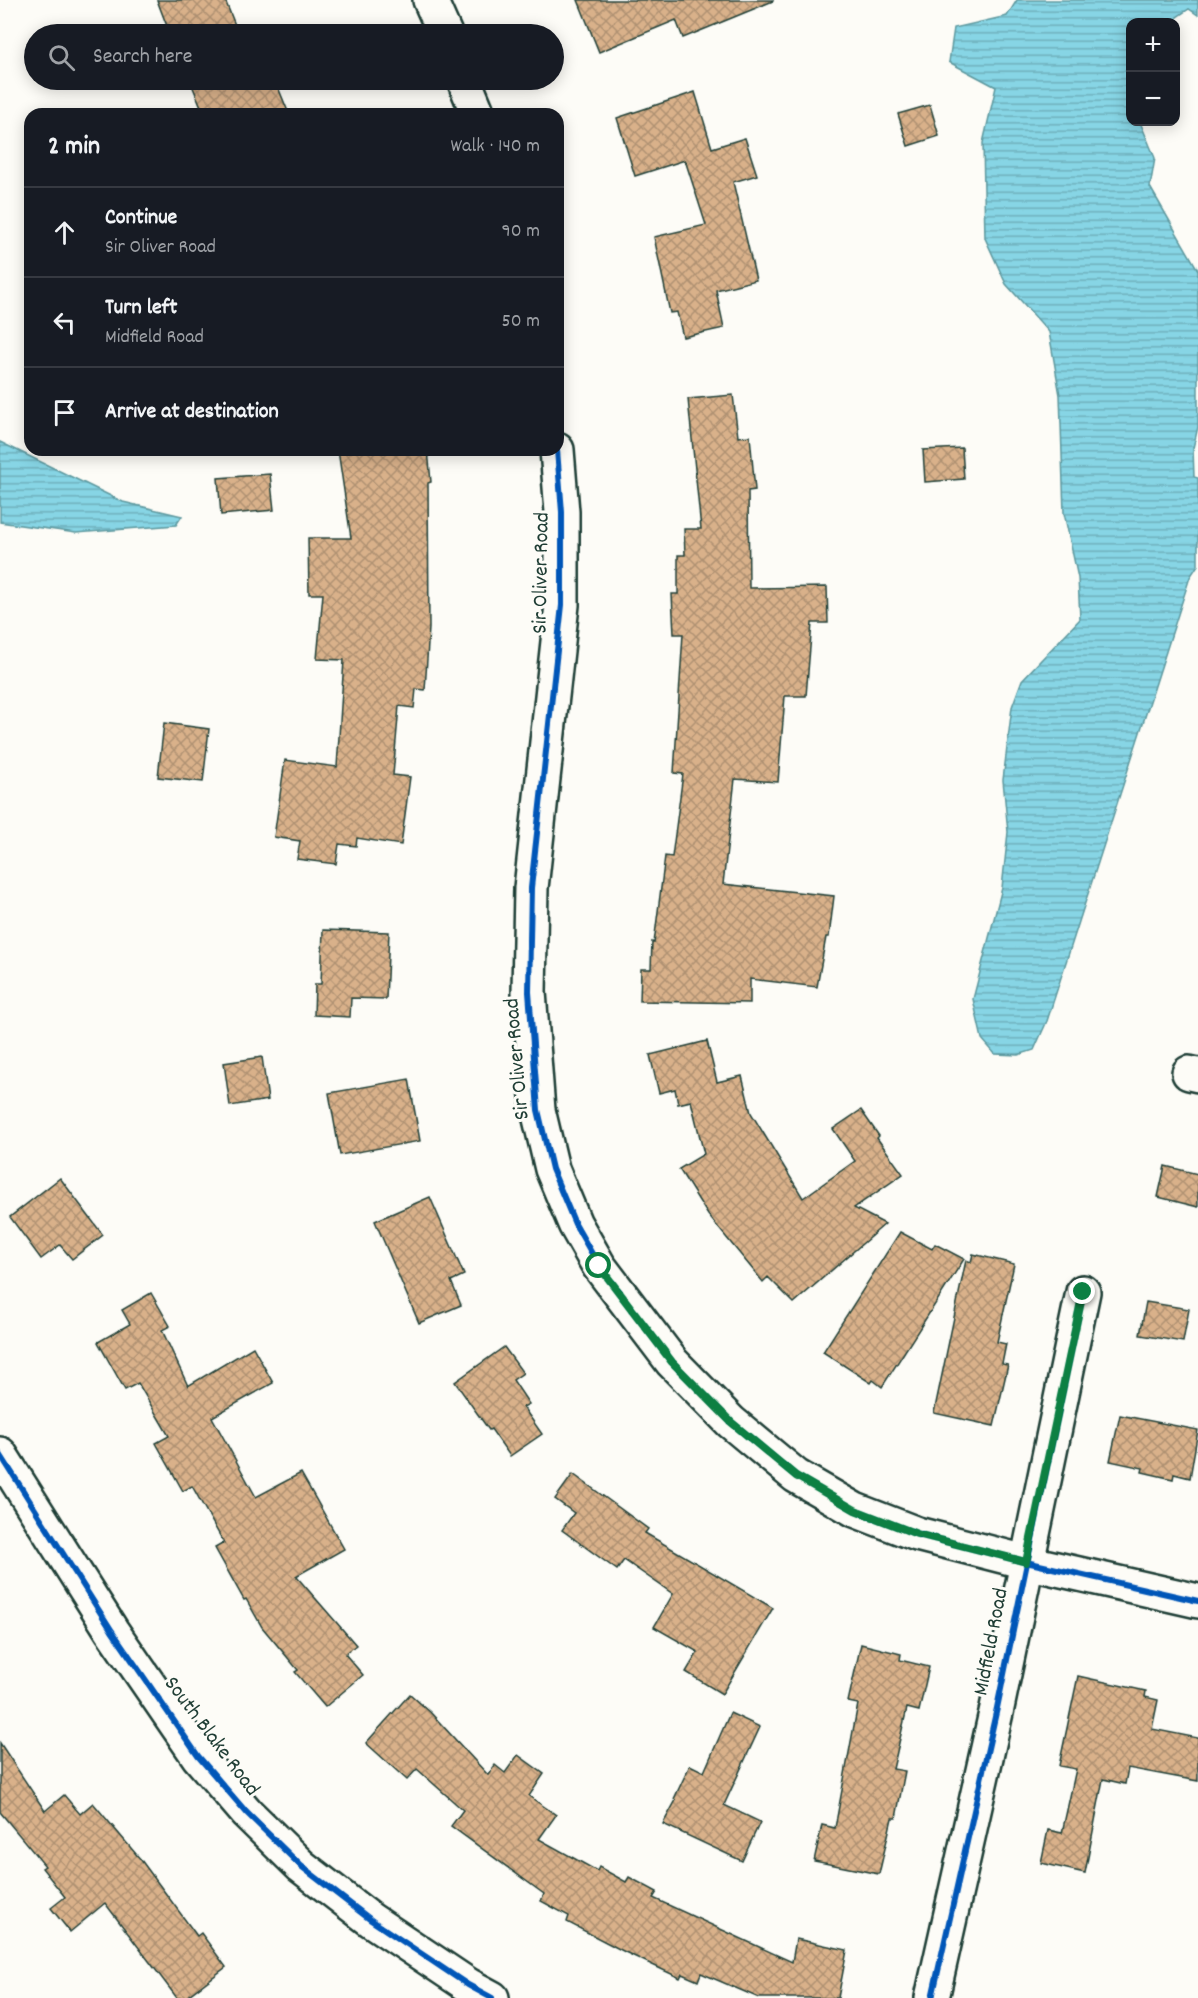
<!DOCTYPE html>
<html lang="en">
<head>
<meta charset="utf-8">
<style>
  body { margin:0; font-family:Dekko,sans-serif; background:#242831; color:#f1f3f6 }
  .controls { position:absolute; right:18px; top:18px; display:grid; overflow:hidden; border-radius:12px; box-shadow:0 3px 15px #0003 }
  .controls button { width:54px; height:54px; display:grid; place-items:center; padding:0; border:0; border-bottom:2px solid #363941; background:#171b24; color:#f1f3f6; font:30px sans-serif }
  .stop { position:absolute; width:18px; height:18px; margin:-14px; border:4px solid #0b8043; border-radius:50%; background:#fff }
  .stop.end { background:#0b8043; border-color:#fff; box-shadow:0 2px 6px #0008 }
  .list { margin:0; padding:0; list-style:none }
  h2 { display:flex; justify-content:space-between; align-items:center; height:78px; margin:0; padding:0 24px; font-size:26px }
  h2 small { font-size:20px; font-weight:400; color:#9ea1a6 }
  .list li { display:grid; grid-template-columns:39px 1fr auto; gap:18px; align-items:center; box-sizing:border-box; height:90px; padding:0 24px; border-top:2px solid #363941 }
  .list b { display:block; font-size:22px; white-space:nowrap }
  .list p { margin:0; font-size:20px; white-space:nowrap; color:#9ea1a6 }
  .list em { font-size:20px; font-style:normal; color:#9ea1a6 }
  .icon { flex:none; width:33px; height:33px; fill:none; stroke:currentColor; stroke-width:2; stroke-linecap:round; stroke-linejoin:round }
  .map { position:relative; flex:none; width:1198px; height:1998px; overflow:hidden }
  .search { position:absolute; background:#171b24; box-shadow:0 3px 15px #0003; left:24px; top:24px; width:540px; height:66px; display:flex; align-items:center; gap:15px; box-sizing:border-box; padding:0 21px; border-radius:33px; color:#9ea1a6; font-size:22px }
  .panel { position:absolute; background:#171b24; box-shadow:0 3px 15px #0003; left:24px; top:108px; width:540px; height:348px; border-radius:18px }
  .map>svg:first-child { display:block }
  .water { fill:url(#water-rules); stroke:#5d989e; stroke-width:1.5 }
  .building { fill:url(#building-cross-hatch); stroke:#1f3d34; stroke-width:1.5 }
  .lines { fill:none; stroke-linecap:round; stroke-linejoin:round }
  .street-casing { stroke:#1f3d34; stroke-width:38 }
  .street { stroke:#fdfcf7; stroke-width:33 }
  .cycleway-casing { stroke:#fdfcf7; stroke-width:10 }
  .cycleway { stroke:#0057b8; stroke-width:6 }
  .route { stroke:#0b8043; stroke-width:8 }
  .labels { text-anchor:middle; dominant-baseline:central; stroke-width:6; stroke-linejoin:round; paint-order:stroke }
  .street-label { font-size:22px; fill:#1f3d34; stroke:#fdfcf7 }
</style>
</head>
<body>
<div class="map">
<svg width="1198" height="1998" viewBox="0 0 1198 1998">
  <defs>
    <pattern id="water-rules" width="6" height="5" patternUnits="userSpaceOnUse" patternTransform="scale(1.5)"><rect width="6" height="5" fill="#87d5e5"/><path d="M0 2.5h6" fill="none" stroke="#6eaeba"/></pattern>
    <pattern id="building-cross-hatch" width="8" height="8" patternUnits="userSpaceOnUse" patternTransform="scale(1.5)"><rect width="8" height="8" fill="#d9b18a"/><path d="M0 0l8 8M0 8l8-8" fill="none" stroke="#af9172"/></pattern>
  </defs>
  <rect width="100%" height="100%" fill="#fdfcf7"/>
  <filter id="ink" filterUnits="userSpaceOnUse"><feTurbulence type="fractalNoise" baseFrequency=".0167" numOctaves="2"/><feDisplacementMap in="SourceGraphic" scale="12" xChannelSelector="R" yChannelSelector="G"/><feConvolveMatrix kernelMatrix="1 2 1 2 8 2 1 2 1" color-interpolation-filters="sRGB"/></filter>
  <g filter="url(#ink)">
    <g class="water">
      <path d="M1017,0H1198V15L1189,9L1177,17L1175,22H1130V122H1140L1155,158L1150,187L1198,270V427L1193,448L1194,477L1198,478V565L1190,577L1047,1021L1034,1050L1018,1055L995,1054L982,1039L973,999L1002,888L1008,832L1003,780L1012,707L1022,680L1080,619L1078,578L1064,513L1060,395L1049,332L1006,284L985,238L983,143L996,87L949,62L954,28L1007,16Z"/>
      <path d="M0,442L123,502L182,516L176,525L76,533L0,522Z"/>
    </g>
    <g class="building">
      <path d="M157,0H225L235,25L213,34H170Z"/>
      <path d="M578,0H773V1L683,38L676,20L599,52Z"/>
      <path d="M190,80H275L289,114H204Z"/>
      <path d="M695,92L712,148L745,138L757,175L733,182L756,280L716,290L724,328L683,337L677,312L670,313L654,237L706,225L685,160L635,176L617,118Z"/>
      <path d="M930,105L939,136L908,146L898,114Z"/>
      <path d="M733,395L738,437L750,436L755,490L748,491L749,588L827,587L828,623H812L806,696H785L778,782L735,779L723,884L834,896L829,937H826L817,987L750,979V1003L640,1001L641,969H651L652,942L654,943L665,856L672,857L683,774L674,773L683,634H674L672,594H678V555H685L684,529H701L688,399Z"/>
      <path d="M962,448L964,479L925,482L923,450Z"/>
      <path d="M338,450H428L431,482L428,483L429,628L425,690L416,689L414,708L399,706L393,775L410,777L401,845L357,838L356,846L339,844L336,864L297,859L300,841L274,837L285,760L337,767L344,660L317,659L323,594H309L308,538H351Z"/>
      <path d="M270,474L274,510L221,515L218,478Z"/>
      <path d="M164,723L209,729L203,782L158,777Z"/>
      <path d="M323,930L389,932L386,999L351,998L350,1017L314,1015L315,984H321Z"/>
      <path d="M707,1041L717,1082L742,1076L751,1113L803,1198L855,1161L833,1129L861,1110L879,1136L877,1138L903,1174L854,1208L885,1224L794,1303L768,1277L763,1282L708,1215L679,1169L704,1154L691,1101L678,1104L675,1089L659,1093L650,1055Z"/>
      <path d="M262,1057L268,1100L230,1106L224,1063Z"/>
      <path d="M409,1079L420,1141L340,1155L329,1093Z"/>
      <path d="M1165,1166L1198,1174V1207L1158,1197Z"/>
      <path d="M60,1178L103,1235L72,1259L60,1245L41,1259L10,1217Z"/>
      <path d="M430,1197L464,1275L451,1281L461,1305L419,1323L375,1221Z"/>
      <path d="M900,1232L932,1249L935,1244L964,1259L882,1387L873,1380L871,1383L823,1352Z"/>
      <path d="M973,1254L1014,1264L997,1342L1006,1344L1002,1364L1008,1365L994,1426L934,1413L966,1260L971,1262Z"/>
      <path d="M151,1293L170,1326L162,1330L188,1386L253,1347L273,1383L212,1417L256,1497L301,1473L344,1549L296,1576L356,1645L345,1654L363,1675L325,1707L295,1672L298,1670L262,1627L246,1599L244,1600L215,1548L224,1543L192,1486L183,1491L156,1443L169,1436L138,1383L125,1390L98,1342L130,1324L122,1310Z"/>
      <path d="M1146,1302L1189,1309L1183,1342L1140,1335Z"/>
      <path d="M504,1347L523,1373L513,1380L529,1404L523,1407L542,1434L510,1456L491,1429L489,1430L455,1382Z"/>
      <path d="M1120,1415L1198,1430L1190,1478L1174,1474L1173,1479L1142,1472L1143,1468L1110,1461Z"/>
      <path d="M573,1474L648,1529L645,1533L773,1608L722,1694L686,1672L698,1652L654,1627L673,1594L624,1560L617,1570L562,1530L574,1513L555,1499Z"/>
      <path d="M861,1644L901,1654L900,1660L929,1667L919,1711L907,1708L893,1769L905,1771L896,1818H892L879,1874L814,1861L822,1825L835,1828L858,1704L848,1702Z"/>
      <path d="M1078,1676L1146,1691L1145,1697L1158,1700L1152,1729L1198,1738V1781L1128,1768L1125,1784L1103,1779L1085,1873L1041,1863L1048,1830L1062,1833L1076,1769L1059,1766Z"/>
      <path d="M410,1694L430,1712L488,1775L495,1765L505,1773L518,1755L544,1774L529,1796L556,1815L539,1839L597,1871L599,1867L626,1882L629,1877L657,1892L653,1898L792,1962L796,1939L847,1950L838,1998H759L701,1973L698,1981L682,1974L680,1978L625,1952L567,1922L569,1916L541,1901L544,1894L451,1826L463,1810L417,1769L407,1780L366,1743Z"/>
      <path d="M730,1713L760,1727L724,1805L760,1822L742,1861L663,1824L676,1800L674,1799L690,1765L704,1772Z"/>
      <path d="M0,1743L45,1811L64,1795L80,1814L93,1803L141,1860L197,1936L201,1933L226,1967L185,1998H177L105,1903L70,1932L51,1908L65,1897L42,1868L45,1866L0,1812Z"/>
    </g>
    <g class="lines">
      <defs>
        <g id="street">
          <path d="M430,0L445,34"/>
          <path d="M464,80L478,114"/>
          <path d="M557,450L562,512V605L531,888L529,992L538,1110L552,1169L575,1224L599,1266L672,1362L731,1422L796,1476L855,1510L917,1534L1026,1562L1198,1601"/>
          <path d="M1189,1073L1198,1075"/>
          <path d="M0,1454L112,1631L198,1756L247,1813L301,1866L371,1920L468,1985L492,1998"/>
          <path d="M932,1998L997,1708L1083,1292"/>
        </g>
      </defs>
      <use href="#street" class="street-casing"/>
      <use href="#street" class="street"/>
      <defs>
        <g id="cycleway">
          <path d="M557,450L562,512V605L531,888L529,992L538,1110L552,1169L575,1224L599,1266L672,1362L731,1422L796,1476L855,1510L917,1534L1026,1562L1198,1601"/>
          <path d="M0,1454L112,1631L198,1756L247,1813L301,1866L371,1920L468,1985L492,1998"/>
          <path d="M932,1998L997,1708L1083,1292"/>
        </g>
      </defs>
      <use href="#cycleway" class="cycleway-casing"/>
      <use href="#cycleway" class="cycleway"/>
    </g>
  </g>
  <g class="lines" filter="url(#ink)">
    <path class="route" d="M599,1266L672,1362L731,1422L796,1476L855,1510L917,1534L1026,1562L1083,1292"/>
  </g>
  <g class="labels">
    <g class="street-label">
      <text transform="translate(542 573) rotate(-89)">Sir Oliver Road</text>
      <text transform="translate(518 1059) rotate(-95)">Sir Oliver Road</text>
      <text transform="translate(992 1642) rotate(-79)">Midfield Road</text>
      <text transform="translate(211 1737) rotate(53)">South Blake Road</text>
    </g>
  </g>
</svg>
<div class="controls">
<button>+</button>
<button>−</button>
</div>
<div class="stop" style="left:599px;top:1266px"></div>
<div class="stop end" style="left:1083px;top:1292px"></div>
<div class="search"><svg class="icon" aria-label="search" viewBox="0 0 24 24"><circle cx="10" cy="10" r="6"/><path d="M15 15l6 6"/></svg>Search here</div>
<section class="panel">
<h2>2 min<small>Walk · 140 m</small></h2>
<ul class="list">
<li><svg class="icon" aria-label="ahead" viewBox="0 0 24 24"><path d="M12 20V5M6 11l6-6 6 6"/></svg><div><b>Continue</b><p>Sir Oliver Road</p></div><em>90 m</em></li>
<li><svg class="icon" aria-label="left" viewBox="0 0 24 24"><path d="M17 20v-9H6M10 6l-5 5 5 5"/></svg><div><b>Turn left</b><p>Midfield Road</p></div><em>50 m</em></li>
<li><svg class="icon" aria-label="arrive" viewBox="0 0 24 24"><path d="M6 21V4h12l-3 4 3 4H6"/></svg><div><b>Arrive at destination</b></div></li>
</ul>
</section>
</div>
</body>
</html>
